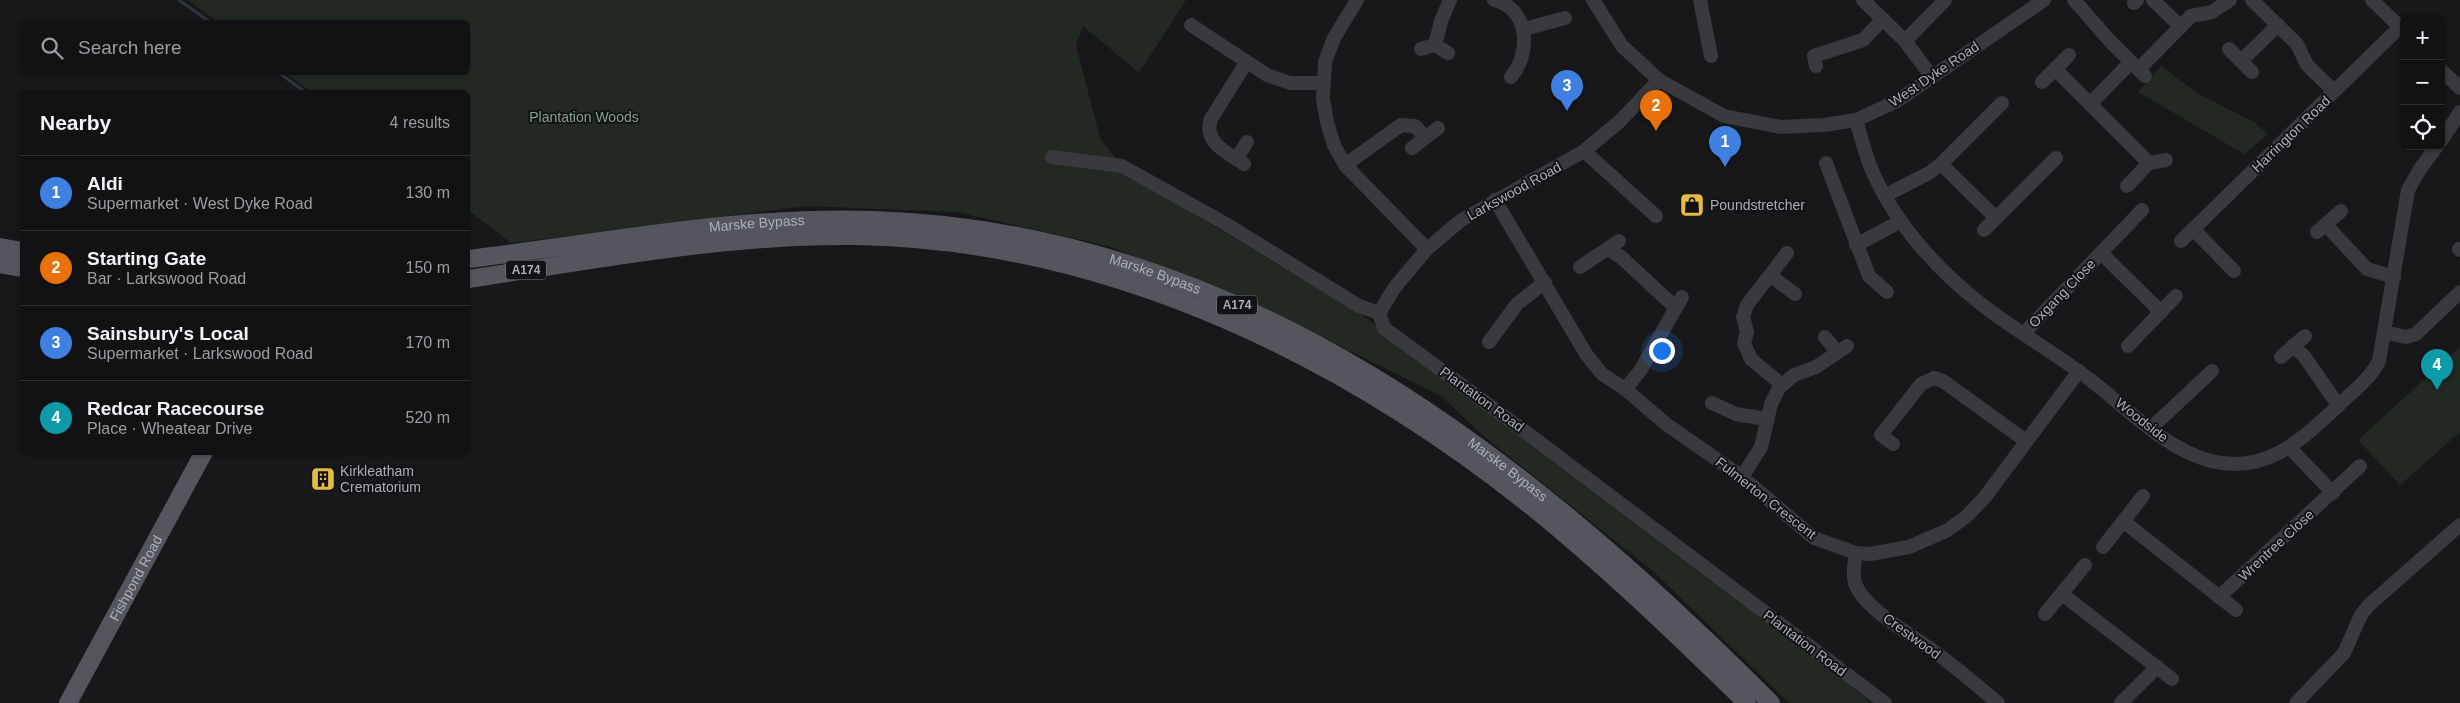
<!DOCTYPE html>
<html lang="en">
<head>
<meta charset="utf-8">
<style>
  body { margin:0; font-family:Arial,sans-serif; background:#1f1f21; color:#f1f3f6 }
  .controls { position:absolute; right:15px; top:15px; display:grid; overflow:hidden; border-radius:8px; box-shadow:0 1px 4px #0004 }
  .controls button { width:45px; height:45px; display:grid; place-items:center; padding:0; border:0; border-bottom:1px solid #313133; background:#121113; color:#f1f3f6; font:25px sans-serif }
  .you { position:absolute; left:1661px; top:350px; width:18px; height:18px; margin:-12px; border:4px solid #fff; border-radius:50%; background:#1a73e8; box-shadow:0 0 0 8px #1a73e833 }
  .badge { display:grid; place-items:center; width:32px; height:32px; border-radius:50%; background:#b45309; color:#fff; font-size:16px; font-weight:700 }
  .pin { position:absolute; translate:-50% -41px; filter:drop-shadow(0 1px 2px #0008) }
  .pin::after { content:''; position:absolute; top:26px; width:18px; height:15px; background:inherit; clip-path:polygon(0 0,100% 0,50% 100%) }
  .list { margin:0; padding:0; list-style:none }
  h2 { display:flex; justify-content:space-between; align-items:center; height:65px; margin:0; padding:0 20px; font-size:21px }
  h2 small { font-size:16px; font-weight:400; color:#9c9da0 }
  .list li { display:grid; grid-template-columns:32px 1fr auto; gap:15px; align-items:center; box-sizing:border-box; height:75px; padding:0 20px; border-top:1px solid #313133 }
  .list b { display:block; font-size:19px; white-space:nowrap }
  .list p { margin:0; font-size:16px; white-space:nowrap; color:#9c9da0 }
  .list em { font-size:16px; font-style:normal; color:#9c9da0 }
  .icon { flex:none; width:28px; height:28px; fill:none; stroke:currentColor; stroke-width:2; stroke-linecap:round; stroke-linejoin:round }
  .map { position:relative; flex:none; width:2460px; height:703px; overflow:hidden }
  .search { position:absolute; background:#121113; box-shadow:0 1px 4px #0004; left:20px; top:20px; width:450px; height:55px; display:flex; align-items:center; gap:12px; box-sizing:border-box; padding:0 18px; border-radius:8px; color:#9c9da0; font-size:19px }
  .panel { position:absolute; background:#121113; box-shadow:0 1px 4px #0004; left:20px; top:90px; width:450px; height:365px; border-radius:8px }
  .map>svg:first-child { display:block }
  .green { fill:#222923 }
  .lines { fill:none; stroke-linecap:round; stroke-linejoin:round }
  .stream { stroke:#2e353d; stroke-width:3 }
  .minor { stroke:#39393e; stroke-width:14 }
  .major { stroke:#55565d; stroke-width:18 }
  .labels { text-anchor:middle; dominant-baseline:central; stroke-width:4; stroke-linejoin:round; paint-order:stroke }
  .shield { fill:#131214; stroke:#7d7f87; stroke-width:1 }
  .shield-label { font-size:12px; font-weight:bold; fill:#abaeb8 }
  .street-label { font-size:14px; fill:#abaeb8; stroke:#131214 }
  .park-label { font-size:14px; fill:#83a287; stroke:#131214 }
  .poi-label { font-size:14px; fill:#abaeb8; stroke:#131214; text-anchor:start }
</style>
</head>
<body>
<div class="map">
<svg width="2460" height="703" viewBox="0 0 2460 703">
  <rect width="100%" height="100%" fill="#181719"/>
  <g class="green">
    <path d="M188,0H1186L1139,73L1083,26L1076,45L1100,138L1126,173L1362,315L1574,473L1826,666L1871,703H1789L1653,571L1485,437L1441,396L1261,307L1108,246L956,212L807,206L511,243L468,210V92H311L285,73L468,72V22H218Z"/>
    <path d="M2161,66L2197,93L2254,122L2268,134L2244,154L2138,92Z"/>
    <path d="M2460,347V432L2400,485L2358,440Z"/>
  </g>
  <g class="lines">
    <g class="stream">
      <path d="M179,0L210,22"/>
      <path d="M278,72L305,92"/>
    </g>
    <g class="minor">
      <path d="M1357,0L1334,38L1325,62L1323,99L1327,122L1334,145L1345,165L1427,249"/>
      <path d="M1494,0C1530,9 1531,53 1511,77"/>
      <path d="M1593,0L1622,46L1659,80L1724,116L1780,127L1824,125L1856,120L1897,101L2044,0"/>
      <path d="M1700,0L1711,56"/>
      <path d="M1863,0L1905,41L1932,77"/>
      <path d="M2074,0L2109,40L2145,76"/>
      <path d="M2153,0L2181,27"/>
      <path d="M2252,0L2297,44L2307,65L2334,91"/>
      <path d="M2372,0L2404,31"/>
      <path d="M2134,3L2137,0"/>
      <path d="M1191,25L1267,75L1290,83H1323"/>
      <path d="M1524,29L1565,18"/>
      <path d="M1905,41L1945,0"/>
      <path d="M1435,45L1441,21L1450,0"/>
      <path d="M1421,49L1435,45L1448,53"/>
      <path d="M2229,49L2252,72"/>
      <path d="M2241,61L2278,25"/>
      <path d="M1816,66L1814,56L1863,40L1883,19"/>
      <path d="M2055,69L2149,163"/>
      <path d="M2139,69L2191,16L2212,12L2230,0"/>
      <path d="M2441,70L2460,88"/>
      <path d="M2042,82L2069,55"/>
      <path d="M2090,104L2131,62"/>
      <path d="M1856,120C1860,134 1864,149 1869,163C1891,219 1935,268 1981,304C2017,332 2057,354 2093,382C2129,410 2165,449 2211,461C2267,475 2302,439 2339,405C2354,390 2370,379 2379,361L2408,190L2420,169L2437,146"/>
      <path d="M2441,141L2460,112"/>
      <path d="M1412,148L1438,128"/>
      <path d="M1584,151L1656,216"/>
      <path d="M1052,157L1122,166L1226,224L1359,306L1379,313"/>
      <path d="M1236,159L1247,142"/>
      <path d="M1826,163L1869,276L1887,292"/>
      <path d="M1244,164C1227,152 1203,143 1211,119L1246,63"/>
      <path d="M1941,164L1996,218"/>
      <path d="M1345,165L1401,125L1415,126L1425,137"/>
      <path d="M2127,186L2149,163L2166,160"/>
      <path d="M1886,195L1929,173L1941,164L2002,103"/>
      <path d="M1495,200L1586,354L1602,374L1625,389L1666,424L1742,477L1814,538L1856,553L1870,554L1909,547L1948,530L1968,515L1985,497L2079,371"/>
      <path d="M2326,225L2367,269L2394,277"/>
      <path d="M2193,229L2234,271"/>
      <path d="M1984,230L2056,158"/>
      <path d="M2317,232L2341,211"/>
      <path d="M2181,241L2400,27"/>
      <path d="M1856,245L1901,221"/>
      <path d="M1608,249L1621,257L1676,308"/>
      <path d="M2459,249L2460,250"/>
      <path d="M2101,253L2161,312"/>
      <path d="M1580,267L1619,241"/>
      <path d="M1771,276L1795,294"/>
      <path d="M1379,313L1384,328L1523,430L1885,703"/>
      <path d="M1379,313L1395,287L1427,249L1460,221L1584,151L1620,121L1659,80"/>
      <path d="M2384,332L2406,337L2416,334L2460,292"/>
      <path d="M2024,333L2142,210"/>
      <path d="M1825,337L1837,352"/>
      <path d="M1489,342L1517,304L1545,282"/>
      <path d="M2128,346L2176,296"/>
      <path d="M2293,346L2304,356L2338,405"/>
      <path d="M2281,357L2305,336"/>
      <path d="M1782,385L1751,359L1744,343L1747,332L1743,317L1747,305L1787,253"/>
      <path d="M1625,389L1640,371L1682,297"/>
      <path d="M1712,403L1736,414L1766,419"/>
      <path d="M2150,429L2212,371"/>
      <path d="M1893,444L1881,435L1921,384L1934,378L1943,381L2026,441"/>
      <path d="M2290,448L2333,493"/>
      <path d="M1742,477L1761,447L1771,404L1779,388L1794,375L1816,367L1847,346"/>
      <path d="M2123,521L2236,610"/>
      <path d="M2103,547L2143,496"/>
      <path d="M1856,553C1855,563 1852,573 1855,583C1864,610 1916,637 1939,655C1959,670 1979,687 1998,703"/>
      <path d="M2062,594L2172,679"/>
      <path d="M2219,597L2360,466"/>
      <path d="M2045,614L2085,565"/>
      <path d="M2121,703L2157,667"/>
      <path d="M2296,703L2344,653L2361,615L2369,605L2460,525"/>
    </g>
    <g class="major">
      <path d="M0,247L22,251"/>
      <path id="s1" d="M468,259C602,243 738,215 874,220C1241,232 1523,455 1771,703"/>
      <path d="M0,264L22,268"/>
      <path d="M468,279C596,260 728,234 858,236C1114,241 1353,360 1547,519C1617,577 1682,640 1747,703"/>
      <path id="s2" d="M68,703L204,452"/>
    </g>
  </g>
  <defs>
    <symbol id="shop-square" viewBox="-11 -11 22 22"><rect x="-9" y="-9" width="18" height="18" rx="4" fill="#e6bb43" stroke="#131214"/><path d="M-5-2.5h2.3a2.7 3.5 0 0 1 5.4 0H5L5.5 6h-11ZM-1.5-2.5h3a1.5 2.3 0 0 0-3 0Z" fill="#111"/></symbol>
    <symbol id="building-square" viewBox="-11 -11 22 22"><rect x="-9" y="-9" width="18" height="18" rx="4" fill="#e6bb43" stroke="#131214"/><path d="M-4-6H4V6H1V3H-1V6H-4ZM-2.5-4.3h1.7v1.8h-1.7ZM.8-4.3h1.7v1.8H.8ZM-2.5-1h1.7V.8h-1.7ZM.8-1h1.7V.8H.8Z" fill="#111"/></symbol>
  </defs>
  <g fill-rule="evenodd">
    <use href="#shop-square" x="1678" y="191" width="28" height="28"/>
    <use href="#building-square" x="309" y="465" width="28" height="28"/>
  </g>
  <g class="labels">
    <g class="shield">
      <rect x="506" y="260.5" width="40" height="19" rx="4"/>
      <rect x="1217" y="295.5" width="40" height="19" rx="4"/>
    </g>
    <g class="shield-label">
      <text x="526" y="270">A174</text>
      <text x="1237" y="305">A174</text>
    </g>
    <g class="street-label">
      <text transform="translate(1934 74) rotate(-34)">West Dyke Road</text>
      <text transform="translate(2291 134) rotate(-44)">Harrington Road</text>
      <text transform="translate(1514 191) rotate(-29)">Larkswood Road</text>
      <text stroke="none"><textPath href="#s1" startOffset="291">Marske Bypass</textPath></text>
      <text stroke="none"><textPath href="#s1" startOffset="696">Marske Bypass</textPath></text>
      <text transform="translate(2062 293) rotate(-46)">Oxgang Close</text>
      <text transform="translate(1482 399) rotate(36)">Plantation Road</text>
      <text transform="translate(2142 420) rotate(38)">Woodside</text>
      <text stroke="none"><textPath href="#s1" startOffset="1101">Marske Bypass</textPath></text>
      <text transform="translate(1766 498) rotate(38)">Fulmerton Crescent</text>
      <text transform="translate(2276 545) rotate(-43)">Wrentree Close</text>
      <text stroke="none"><textPath href="#s2" startOffset="142">Fishpond Road</textPath></text>
      <text transform="translate(1912 636) rotate(36)">Crestwood</text>
      <text transform="translate(1805 643) rotate(37)">Plantation Road</text>
    </g>
    <g class="park-label">
      <text x="584" y="117">Plantation Woods</text>
    </g>
    <g class="poi-label">
      <text x="1710" y="205">Poundstretcher</text>
      <text x="340" y="471">Kirkleatham<tspan x="340" dy="16">Crematorium</tspan></text>
    </g>
  </g>
</svg>
<div class="controls">
<button>+</button>
<button>−</button>
<button><svg class="icon" aria-label="locate" viewBox="0 0 24 24"><circle cx="12" cy="12" r="6"/><path d="M12 2v4M12 18v4M2 12h4M18 12h4"/></svg></button>
</div>
<div class="you"></div>
<div class="pin badge" style="left:1725px;top:167px;background:#3f7fe0">1</div>
<div class="pin badge" style="left:1656px;top:131px;background:#e8710a">2</div>
<div class="pin badge" style="left:1567px;top:111px;background:#3f7fe0">3</div>
<div class="pin badge" style="left:2437px;top:390px;background:#0f9aa8">4</div>
<div class="search"><svg class="icon" aria-label="search" viewBox="0 0 24 24"><circle cx="10" cy="10" r="6"/><path d="M15 15l6 6"/></svg>Search here</div>
<section class="panel">
<h2>Nearby<small>4 results</small></h2>
<ul class="list">
<li><span class="badge" style="background:#3f7fe0">1</span><div><b>Aldi</b><p>Supermarket · West Dyke Road</p></div><em>130 m</em></li>
<li><span class="badge" style="background:#e8710a">2</span><div><b>Starting Gate</b><p>Bar · Larkswood Road</p></div><em>150 m</em></li>
<li><span class="badge" style="background:#3f7fe0">3</span><div><b>Sainsbury's Local</b><p>Supermarket · Larkswood Road</p></div><em>170 m</em></li>
<li><span class="badge" style="background:#0f9aa8">4</span><div><b>Redcar Racecourse</b><p>Place · Wheatear Drive</p></div><em>520 m</em></li>
</ul>
</section>
</div>
</body>
</html>
